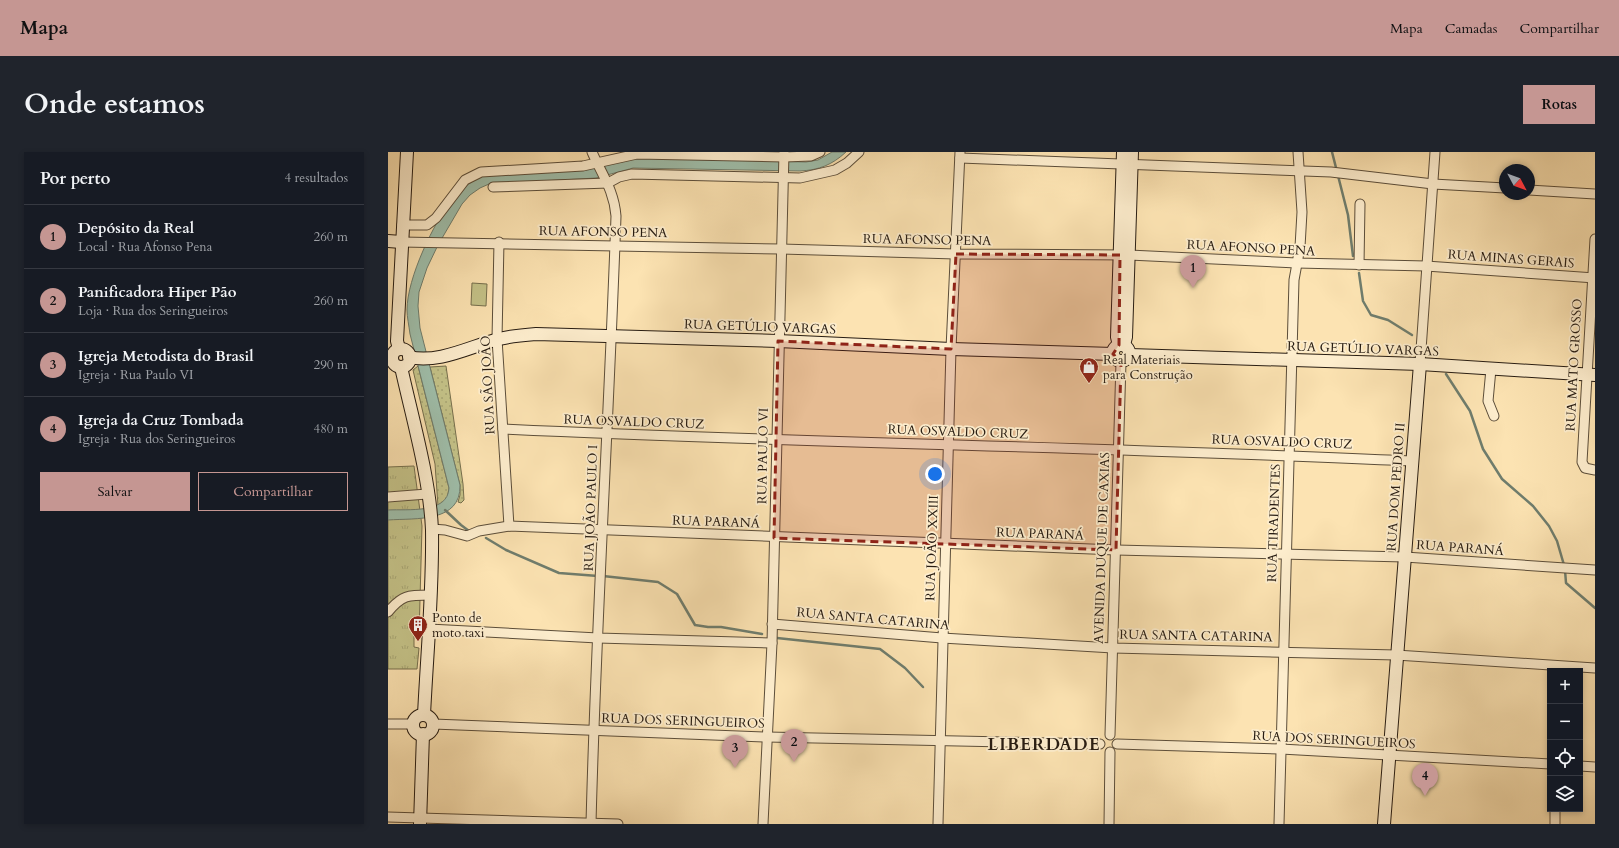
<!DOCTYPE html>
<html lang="pt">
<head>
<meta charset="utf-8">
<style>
  body { margin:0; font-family:Cardo,serif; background:#20242c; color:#f1f3f6 }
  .controls { position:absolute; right:12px; bottom:12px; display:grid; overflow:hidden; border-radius:0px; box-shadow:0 2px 6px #0003 }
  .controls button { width:36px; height:36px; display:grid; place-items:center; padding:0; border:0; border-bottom:1px solid #363941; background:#171b24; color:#f1f3f6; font:20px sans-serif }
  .compass { position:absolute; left:1111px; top:12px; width:36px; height:36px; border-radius:50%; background:#171b24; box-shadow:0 2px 6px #0003; rotate:131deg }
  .you { position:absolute; left:547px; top:322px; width:14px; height:14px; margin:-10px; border:3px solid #fff; border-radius:50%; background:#1a73e8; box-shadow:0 0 0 6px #1a73e833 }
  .badge { display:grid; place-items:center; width:26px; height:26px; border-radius:50%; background:#c59692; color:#111; font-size:13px; font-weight:700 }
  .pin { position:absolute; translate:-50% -33px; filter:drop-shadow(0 1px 2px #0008) }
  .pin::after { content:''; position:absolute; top:21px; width:14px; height:12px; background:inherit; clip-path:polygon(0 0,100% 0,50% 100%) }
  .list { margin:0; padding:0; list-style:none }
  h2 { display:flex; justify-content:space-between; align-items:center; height:52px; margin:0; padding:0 16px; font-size:17px }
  h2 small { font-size:13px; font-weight:400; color:#9ea1a6 }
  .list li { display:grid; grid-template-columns:26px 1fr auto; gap:12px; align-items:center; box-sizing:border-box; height:64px; padding:0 16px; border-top:1px solid #363941 }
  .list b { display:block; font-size:15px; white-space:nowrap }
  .list p { margin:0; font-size:13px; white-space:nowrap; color:#9ea1a6 }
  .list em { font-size:13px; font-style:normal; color:#9ea1a6 }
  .actions { display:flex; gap:8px; padding:12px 16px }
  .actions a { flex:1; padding:9px 0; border:1px solid #c59692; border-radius:0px; text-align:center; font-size:14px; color:#c59692 }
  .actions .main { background:#c59692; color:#111 }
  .icon { flex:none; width:22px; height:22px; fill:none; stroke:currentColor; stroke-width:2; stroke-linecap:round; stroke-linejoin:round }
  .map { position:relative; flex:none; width:1207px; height:672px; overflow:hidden; border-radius:0px }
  header { display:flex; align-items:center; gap:24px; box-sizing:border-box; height:56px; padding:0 20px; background:#c59692; color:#111 }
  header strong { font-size:19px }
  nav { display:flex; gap:22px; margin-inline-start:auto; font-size:14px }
  .intro { display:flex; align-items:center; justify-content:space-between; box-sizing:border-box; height:96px; padding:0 24px }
  h1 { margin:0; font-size:28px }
  .button { padding:10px 18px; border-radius:0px; background:#c59692; color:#111; font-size:14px; font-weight:700 }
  main { display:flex; gap:24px; padding:0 24px }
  aside { flex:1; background:#171b24; border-radius:0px; box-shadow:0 2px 6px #0003 }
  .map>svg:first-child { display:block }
  .grass { fill:url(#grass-dots); stroke:#766f4d }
  .park { fill:url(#park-tufts); stroke:#766f4d }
  .garden { fill:#c4c288; stroke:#766f4d }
  .water { fill:#9fbeaa; stroke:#6f7d6d }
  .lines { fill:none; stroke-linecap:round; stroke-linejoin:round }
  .stream { stroke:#6f7d6d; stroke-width:2.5 }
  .street-casing { stroke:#5c4e3a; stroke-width:11 }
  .secondary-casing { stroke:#271c12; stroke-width:14 }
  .street { stroke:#fdedcd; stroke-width:9 }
  .secondary { stroke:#fdedcd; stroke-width:12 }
  .marked { fill:#8f2418; fill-opacity:0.2; stroke:#8f2418; stroke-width:3; stroke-dasharray:8 5; stroke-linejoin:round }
  .labels { text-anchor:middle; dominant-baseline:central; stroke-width:3.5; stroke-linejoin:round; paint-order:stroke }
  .street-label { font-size:13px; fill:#271c12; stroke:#fdedcd }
  .poi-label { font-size:13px; fill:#271c12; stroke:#fdedcd; text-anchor:start }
  .district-label { font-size:17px; font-weight:bold; letter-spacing:1px; fill:#271c12; stroke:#fdedcd }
</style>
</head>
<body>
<header>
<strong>Mapa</strong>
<nav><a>Mapa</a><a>Camadas</a><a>Compartilhar</a></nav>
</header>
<div class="intro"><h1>Onde estamos</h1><a class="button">Rotas</a></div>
<main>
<aside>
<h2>Por perto<small>4 resultados</small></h2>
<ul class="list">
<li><span class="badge">1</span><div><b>Depósito da Real</b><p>Local · Rua Afonso Pena</p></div><em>260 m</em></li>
<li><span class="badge">2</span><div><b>Panificadora Hiper Pão</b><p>Loja · Rua dos Seringueiros</p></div><em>260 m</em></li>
<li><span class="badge">3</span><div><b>Igreja Metodista do Brasil</b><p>Igreja · Rua Paulo VI</p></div><em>290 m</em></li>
<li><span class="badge">4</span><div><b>Igreja da Cruz Tombada</b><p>Igreja · Rua dos Seringueiros</p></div><em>480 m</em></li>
</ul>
<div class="actions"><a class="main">Salvar</a><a>Compartilhar</a></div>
</aside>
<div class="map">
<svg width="1207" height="672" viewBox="0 0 1207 672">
  <defs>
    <pattern id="grass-dots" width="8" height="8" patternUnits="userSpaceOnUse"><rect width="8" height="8" fill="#c4c288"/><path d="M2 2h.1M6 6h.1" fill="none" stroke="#a8a674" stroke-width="1.8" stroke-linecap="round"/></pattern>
    <pattern id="park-tufts" width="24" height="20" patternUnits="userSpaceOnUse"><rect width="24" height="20" fill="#c4c288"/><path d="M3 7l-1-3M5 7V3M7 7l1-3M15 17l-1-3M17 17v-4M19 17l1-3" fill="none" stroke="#a8a674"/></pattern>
  </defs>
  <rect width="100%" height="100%" fill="#fce3b2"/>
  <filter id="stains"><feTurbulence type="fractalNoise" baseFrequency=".005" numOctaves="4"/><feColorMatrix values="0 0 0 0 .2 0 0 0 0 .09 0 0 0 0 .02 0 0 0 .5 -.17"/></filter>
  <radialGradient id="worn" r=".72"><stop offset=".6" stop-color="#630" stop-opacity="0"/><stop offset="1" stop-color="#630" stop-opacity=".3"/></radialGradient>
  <g class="grass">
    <path d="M30,214L61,336L59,347L50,354L47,312L25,218Z"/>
    <path d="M58,214L75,332L76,348L73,351L70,350L72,343V333L42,215Z"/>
  </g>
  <path class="park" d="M26,314L34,374L31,484H26V495L31,496L29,517H0V315Z"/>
  <path class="garden" d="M84,131L99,132L98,154L83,153Z"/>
  <path class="water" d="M444,0H458C444,13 431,18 412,19L245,16L208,26L101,32L92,36L82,43L74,52L50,93L39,116L31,140L30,154L32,176L72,333C73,371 28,366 0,368V358C20,357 60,362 61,336L22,182C21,174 19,165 19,158C19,126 46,70 65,46C73,36 83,30 94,24L246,6L418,10L430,8Z"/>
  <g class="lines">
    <g class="stream">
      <path d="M944,0L960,63L965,104"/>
      <path d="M971,121L975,149L983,163L1000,168L1024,183"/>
      <path d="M1058,222L1082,259L1095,297L1114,327L1145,354L1161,374L1169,389L1176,413"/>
      <path d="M57,358L73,373L81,379"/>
      <path d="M98,386L118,398L171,421L210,424"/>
      <path d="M1177,418L1178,431L1207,456"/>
      <path d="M215,424L270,430L289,442L307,473L320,475H333L374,482"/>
      <path d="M389,486L492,497L517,516L535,535"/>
    </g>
    <defs>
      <g id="street">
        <path d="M572,6L943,20L1045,32L1117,36"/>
        <path d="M105,35L220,31L231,25L244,22L412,26L447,18L459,11L471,0"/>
        <path d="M1141,38L1207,42"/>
        <path d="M14,73H39L48,66L77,28L93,20L195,14L249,2L396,5L423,4L432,0"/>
        <path d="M1207,87L1194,310L1197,316L1207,318"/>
        <path d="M13,90L393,97L568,102L741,103L909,111L1038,114L1207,126"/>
        <path d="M111,90L109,187L121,374"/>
        <path d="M971,113L972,52"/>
        <path d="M0,205L4,206"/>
        <path d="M1032,212L1047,0"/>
        <path d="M1103,217L1100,249L1106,264"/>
        <path d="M115,277C418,291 721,295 1023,309"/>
        <path d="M0,345L39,342"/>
        <path d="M44,377L57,378L79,384L91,379L121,374L728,398L1017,405L1207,418"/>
        <path d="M0,460C14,443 20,443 42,443"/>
        <path d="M384,472L554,486L725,496L1008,503L1207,516"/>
        <path d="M41,477L210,486L384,491"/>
        <path d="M0,572H25"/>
        <path d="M45,572L379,585L712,592"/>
        <path d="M722,583L733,210"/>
        <path d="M729,592L893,597L1162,612"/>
        <path d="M1192,614L1207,615"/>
        <path d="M0,665L230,672"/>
        <path d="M203,672C208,469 221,267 228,64C226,38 214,23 204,0"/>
        <path d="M375,672L384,491L396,0"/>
        <path d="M550,672L563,197L572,0"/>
        <path d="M721,672L722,600"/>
        <path d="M891,672L906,128L912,95L914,60L910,0"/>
        <path d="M1167,672V657"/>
      </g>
      <g id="secondary">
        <path d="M0,89L13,90"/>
        <circle cx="733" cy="201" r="8"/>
        <path d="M731,193L729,185L735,0"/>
        <path d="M736,193L738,185L744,0"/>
        <path d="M11,197L9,189L19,0"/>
        <circle cx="13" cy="206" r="9"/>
        <path d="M742,203L1032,212L1207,223"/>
        <path d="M21,205C51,212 83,194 111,187C123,184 135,183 148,182L390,189L563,197L725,202"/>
        <path d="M13,215C24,265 42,327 44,378C45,440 39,501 36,563"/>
        <circle cx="35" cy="573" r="10"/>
        <path d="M32,672L35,582"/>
        <path d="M996,672L1032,212"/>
      </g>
    </defs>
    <use href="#street" class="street-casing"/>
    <use href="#secondary" class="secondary-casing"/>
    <use href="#street" class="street"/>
    <use href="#secondary" class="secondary"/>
  </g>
  <path class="marked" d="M568,102L732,103L731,193L725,202L733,210L728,398L386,386L390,189L563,197Z"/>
  <defs>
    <symbol id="shop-pin" viewBox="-11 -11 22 30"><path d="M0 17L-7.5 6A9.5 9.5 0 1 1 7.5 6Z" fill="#8f2418" stroke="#fdedcd"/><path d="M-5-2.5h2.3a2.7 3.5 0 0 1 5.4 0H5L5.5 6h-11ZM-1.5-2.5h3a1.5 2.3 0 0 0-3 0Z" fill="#fff"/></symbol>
    <symbol id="building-pin" viewBox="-11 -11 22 30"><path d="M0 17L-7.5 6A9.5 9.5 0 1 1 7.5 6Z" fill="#8f2418" stroke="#fdedcd"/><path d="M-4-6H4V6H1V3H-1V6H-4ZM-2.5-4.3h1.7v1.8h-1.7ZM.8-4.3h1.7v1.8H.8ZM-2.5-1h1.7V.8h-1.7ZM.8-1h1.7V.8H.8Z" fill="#fff"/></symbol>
  </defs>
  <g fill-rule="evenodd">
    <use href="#shop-pin" x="690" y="204" width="22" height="30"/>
    <use href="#building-pin" x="19" y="462" width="22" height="30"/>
  </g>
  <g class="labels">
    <g class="street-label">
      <text transform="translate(215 80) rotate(1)">RUA AFONSO PENA</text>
      <text transform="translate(539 88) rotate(1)">RUA AFONSO PENA</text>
      <text transform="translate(863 96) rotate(3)">RUA AFONSO PENA</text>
      <text transform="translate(1123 107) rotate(4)">RUA MINAS GERAIS</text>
      <text transform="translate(372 175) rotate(2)">RUA GETÚLIO VARGAS</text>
      <text transform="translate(975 197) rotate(2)">RUA GETÚLIO VARGAS</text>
      <text transform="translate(1186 213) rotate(-87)">RUA MATO GROSSO</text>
      <text transform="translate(100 233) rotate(-93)">RUA SÃO JOÃO</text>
      <text transform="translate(246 270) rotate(2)">RUA OSVALDO CRUZ</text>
      <text transform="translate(570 280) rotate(2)">RUA OSVALDO CRUZ</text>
      <text transform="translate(894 290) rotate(2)">RUA OSVALDO CRUZ</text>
      <text transform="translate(375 304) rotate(-89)">RUA PAULO VI</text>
      <text transform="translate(1008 335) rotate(-86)">RUA DOM PEDRO II</text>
      <text transform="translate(203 356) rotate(-88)">RUA JOÃO PAULO I</text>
      <text transform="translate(328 370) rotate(2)">RUA PARANÁ</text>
      <text transform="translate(886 371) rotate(-88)">RUA TIRADENTES</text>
      <text transform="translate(652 382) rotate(2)">RUA PARANÁ</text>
      <text transform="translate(544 396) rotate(-88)">RUA JOÃO XXIII</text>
      <text transform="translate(714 396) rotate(-88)">AVENIDA DUQUE DE CAXIAS</text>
      <text transform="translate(1072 396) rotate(4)">RUA PARANÁ</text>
      <text transform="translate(485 467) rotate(5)">RUA SANTA CATARINA</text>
      <text transform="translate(808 484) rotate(1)">RUA SANTA CATARINA</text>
      <text transform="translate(295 569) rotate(2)">RUA DOS SERINGUEIROS</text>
      <text transform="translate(946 588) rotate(3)">RUA DOS SERINGUEIROS</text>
    </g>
    <g class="poi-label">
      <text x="715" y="208">Real Materiais<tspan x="715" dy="15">para Construção</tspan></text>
      <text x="44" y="466">Ponto de<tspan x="44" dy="15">moto taxi</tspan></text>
    </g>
    <g class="district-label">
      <text x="656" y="592">LIBERDADE</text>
    </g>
  </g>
  <rect width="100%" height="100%" filter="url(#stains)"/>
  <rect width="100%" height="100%" fill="url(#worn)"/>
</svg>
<div class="controls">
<button>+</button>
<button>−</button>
<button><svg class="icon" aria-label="locate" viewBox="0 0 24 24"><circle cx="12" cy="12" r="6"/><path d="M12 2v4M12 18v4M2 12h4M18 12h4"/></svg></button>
<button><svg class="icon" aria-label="layers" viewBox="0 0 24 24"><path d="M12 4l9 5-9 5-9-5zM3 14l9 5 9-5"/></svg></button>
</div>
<svg class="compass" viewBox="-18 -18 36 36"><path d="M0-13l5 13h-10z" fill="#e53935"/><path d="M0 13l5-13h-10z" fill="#9ea1a6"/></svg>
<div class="you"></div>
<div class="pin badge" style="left:805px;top:136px">1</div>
<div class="pin badge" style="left:406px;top:610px">2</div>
<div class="pin badge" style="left:347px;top:616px">3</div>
<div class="pin badge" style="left:1037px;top:644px">4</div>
</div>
</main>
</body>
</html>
